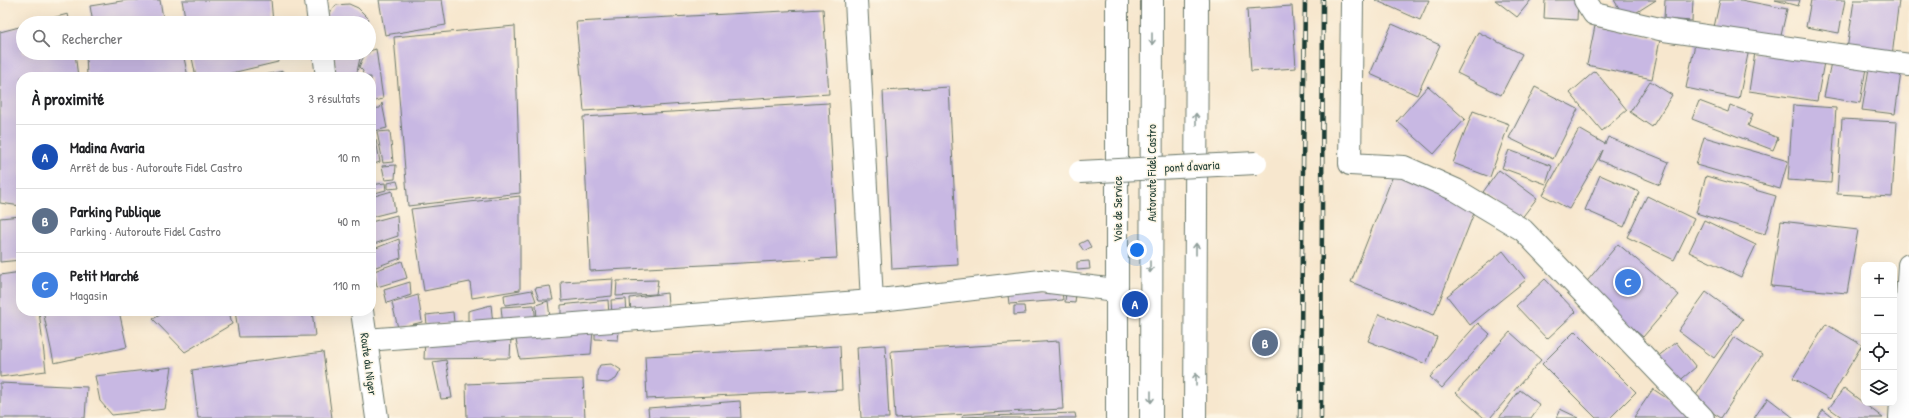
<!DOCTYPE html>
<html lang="fr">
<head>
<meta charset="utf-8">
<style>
  body { margin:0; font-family:"Patrick Hand",sans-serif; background:#f2f2f2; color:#202124 }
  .controls { position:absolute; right:12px; bottom:12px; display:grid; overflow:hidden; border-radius:8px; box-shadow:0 4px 16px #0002 }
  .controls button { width:36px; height:36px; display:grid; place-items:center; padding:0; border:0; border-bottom:1px solid #e0e0e0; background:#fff; color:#202124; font:20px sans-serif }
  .you { position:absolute; left:1137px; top:250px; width:14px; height:14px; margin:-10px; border:3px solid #fff; border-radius:50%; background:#1a73e8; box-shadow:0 0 0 6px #1a73e833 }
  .badge { display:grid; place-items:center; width:26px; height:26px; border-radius:50%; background:#7c3aed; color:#fff; font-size:13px; font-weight:700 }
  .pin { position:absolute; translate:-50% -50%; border:2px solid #fff; box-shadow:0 1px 4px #0006 }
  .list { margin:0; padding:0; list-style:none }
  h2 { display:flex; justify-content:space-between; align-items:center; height:52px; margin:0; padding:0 16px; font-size:17px }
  h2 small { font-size:13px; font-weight:400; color:#757577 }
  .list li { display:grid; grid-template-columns:26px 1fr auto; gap:12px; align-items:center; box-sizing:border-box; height:64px; padding:0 16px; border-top:1px solid #e0e0e0 }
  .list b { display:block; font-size:15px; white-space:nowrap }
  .list p { margin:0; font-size:13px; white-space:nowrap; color:#757577 }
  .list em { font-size:13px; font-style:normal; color:#757577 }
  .icon { flex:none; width:22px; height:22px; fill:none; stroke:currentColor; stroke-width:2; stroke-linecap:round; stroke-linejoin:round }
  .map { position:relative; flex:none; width:1909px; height:418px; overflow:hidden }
  .search { position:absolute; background:#fff; box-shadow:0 4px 16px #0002; left:16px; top:16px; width:360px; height:44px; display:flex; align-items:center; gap:10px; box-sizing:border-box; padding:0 14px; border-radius:22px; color:#757577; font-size:15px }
  .panel { position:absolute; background:#fff; box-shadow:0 4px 16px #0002; left:16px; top:72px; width:360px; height:244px; border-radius:16px }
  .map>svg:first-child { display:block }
  .building { fill:#c8b8e3 }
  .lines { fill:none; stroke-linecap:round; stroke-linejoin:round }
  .minor-casing { stroke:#6b786a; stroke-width:24 }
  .major-casing { stroke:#6b786a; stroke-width:24 }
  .highway-casing { stroke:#6b786a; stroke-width:24 }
  .minor { stroke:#fff; stroke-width:22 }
  .major { stroke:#fff; stroke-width:22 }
  .highway { stroke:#fff; stroke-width:22 }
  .rail-casing { stroke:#1f3d34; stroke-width:4.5 }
  .rail { stroke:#fcf5e5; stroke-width:3; stroke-dasharray:9; stroke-linecap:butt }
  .minor-bridge-casing { stroke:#6b786a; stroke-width:24; stroke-linecap:butt }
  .minor-bridge { stroke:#fff; stroke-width:22 }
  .oneway { stroke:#8f9e9a }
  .labels { text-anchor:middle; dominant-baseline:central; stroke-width:3; stroke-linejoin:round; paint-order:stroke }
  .street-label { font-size:12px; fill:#1f3d34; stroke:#fcf5e5 }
</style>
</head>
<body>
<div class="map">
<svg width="1909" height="418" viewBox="0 0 1909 418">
  <rect width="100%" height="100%" fill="#fcf5e5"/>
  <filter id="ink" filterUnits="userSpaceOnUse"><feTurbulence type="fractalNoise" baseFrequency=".025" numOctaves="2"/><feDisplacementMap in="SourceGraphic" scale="8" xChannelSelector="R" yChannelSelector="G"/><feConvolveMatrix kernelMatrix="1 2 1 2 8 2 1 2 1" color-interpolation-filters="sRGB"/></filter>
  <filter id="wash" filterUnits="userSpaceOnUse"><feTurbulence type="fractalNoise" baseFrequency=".012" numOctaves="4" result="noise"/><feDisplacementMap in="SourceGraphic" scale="16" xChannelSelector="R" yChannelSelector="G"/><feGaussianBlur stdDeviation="0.9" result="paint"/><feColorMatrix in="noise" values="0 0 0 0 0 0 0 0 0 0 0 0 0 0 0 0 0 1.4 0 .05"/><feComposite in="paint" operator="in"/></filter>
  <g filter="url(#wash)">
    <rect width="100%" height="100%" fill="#f7e7ce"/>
    <g id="blocks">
      <g class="building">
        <path d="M128,0H160L163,18L131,23H93L90,6Z"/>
        <path d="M182,0H271L273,23H186Z"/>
        <path d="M379,0H442L446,25L385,35Z"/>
        <path d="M1375,0H1429L1420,20Z"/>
        <path d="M1495,0H1531L1517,17Z"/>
        <path d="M1545,0H1578L1577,20L1544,18Z"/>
        <path d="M1614,0H1656L1626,19Z"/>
        <path d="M1665,0H1693L1692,21L1664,19Z"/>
        <path d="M1720,0H1741L1787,9L1780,40L1714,27Z"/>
        <path d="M1775,0H1800L1798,6Z"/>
        <path d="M1811,0H1845L1839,33L1806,27Z"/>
        <path d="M1854,0H1899L1892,56L1847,50Z"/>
        <path d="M349,4L358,8L369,19L366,23H327L325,19L336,5Z"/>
        <path d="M1292,6L1296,68L1251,71L1247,9Z"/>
        <path d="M823,9L829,94L584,111L576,22Z"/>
        <path d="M68,14L70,23H36V22Z"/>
        <path d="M1392,24L1440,45L1417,95L1370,74Z"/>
        <path d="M23,26V53H75L78,77H21V206L0,203V32Z"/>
        <path d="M515,26L520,193L408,206L394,37Z"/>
        <path d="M1595,26L1660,40L1652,79L1587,65Z"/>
        <path d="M1478,32L1522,54L1501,95L1457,73Z"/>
        <path d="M1696,39L1749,49L1739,99L1686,88Z"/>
        <path d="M376,49L383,99L371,102V77H361L363,71L359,67L365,53H369V51Z"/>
        <path d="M1755,52L1824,62L1817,101L1749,91Z"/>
        <path d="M86,53H183L188,77H87Z"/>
        <path d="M191,53H277L278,62L215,77H196Z"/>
        <path d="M334,53H361L356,77H335Z"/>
        <path d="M1831,62L1866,68L1860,103L1824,97Z"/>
        <path d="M1869,68L1901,73L1895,114L1862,110Z"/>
        <path d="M283,71L284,77H260V76Z"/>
        <path d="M1595,71L1627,110L1602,131L1570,93Z"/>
        <path d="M1650,81L1672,95L1652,127L1630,112Z"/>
        <path d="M1428,86L1465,119L1434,154L1397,121Z"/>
        <path d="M949,87L958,265L892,269L883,91Z"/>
        <path d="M1535,87L1578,109L1553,159L1509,138Z"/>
        <path d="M1699,101L1728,112L1730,105L1753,114L1748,126L1778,138L1773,150L1692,119Z"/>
        <path d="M382,103L387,128L371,132V109L380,108Z"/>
        <path d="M829,103L837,258L590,271L583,117Z"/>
        <path d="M1793,105L1836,108L1831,183L1788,180Z"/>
        <path d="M1473,111L1509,124L1490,177L1453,163Z"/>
        <path d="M1842,119L1897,122L1892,197L1837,194Z"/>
        <path d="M1579,129L1605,144L1608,137L1669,162L1660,185L1599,160L1603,150L1569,209L1543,195Z"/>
        <path d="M390,131L393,162L383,163L377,132Z"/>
        <path d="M1704,137L1788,161L1780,189L1696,165Z"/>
        <path d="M376,140L380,162L371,165V141Z"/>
        <path d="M1509,150L1552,166L1546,184L1502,168Z"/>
        <path d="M396,165L395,179L385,180L382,166Z"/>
        <path d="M1396,168L1476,208L1434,315L1351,282Z"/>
        <path d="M1499,170L1537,198L1521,219L1483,192Z"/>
        <path d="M1600,175L1639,192L1624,227L1585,210Z"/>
        <path d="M1706,176L1776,196L1765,234L1696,213Z"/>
        <path d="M397,181L399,188L388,189V183Z"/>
        <path d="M385,183L386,190L371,194V185Z"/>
        <path d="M392,191L395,211L371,217V197Z"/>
        <path d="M520,196V290L472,298L470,282L424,291L411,209Z"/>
        <path d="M1647,196L1694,219L1674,260L1627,237Z"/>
        <path d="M397,215L398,236L371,245V222Z"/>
        <path d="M21,216V260L0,262V218Z"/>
        <path d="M1704,220L1756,245L1741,277L1689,252Z"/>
        <path d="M1781,221L1858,230L1847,293L1771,286Z"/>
        <path d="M399,239L401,258L373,268L371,250Z"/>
        <path d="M1087,240L1091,247L1084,251L1079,244Z"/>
        <path d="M1618,244L1679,295L1643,337L1583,286Z"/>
        <path d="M1503,251L1526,280L1470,325L1447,296Z"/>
        <path d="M402,261L407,278L377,287L374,271Z"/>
        <path d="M1089,261L1090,269L1077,270V262Z"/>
        <path d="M21,272V311H39L46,371L0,377V275Z"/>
        <path d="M613,279L612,296L562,301L561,282Z"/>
        <path d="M1545,279L1576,312L1547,339L1516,306Z"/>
        <path d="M658,280L656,294L616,296L617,281Z"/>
        <path d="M410,282L411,295L387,303L384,290Z"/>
        <path d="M550,286L553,300H539L535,288Z"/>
        <path d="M532,290L536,301L505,305L504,295Z"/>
        <path d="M1062,291L1063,300L1009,304L1008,295Z"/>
        <path d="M1066,291L1076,292L1075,303L1065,302Z"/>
        <path d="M1706,292L1743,319L1714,358L1678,331Z"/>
        <path d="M667,293L669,314L631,317L630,298Z"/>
        <path d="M418,295L422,322L398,328L392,303Z"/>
        <path d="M626,299L627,315L612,316L611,300Z"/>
        <path d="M608,300L609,315L561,322V305Z"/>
        <path d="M548,301L550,318L537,319L536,305Z"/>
        <path d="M491,305L493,324L468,327V311Z"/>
        <path d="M534,305L536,323L503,326L501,307Z"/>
        <path d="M1014,306H1024L1025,314L1014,315Z"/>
        <path d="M43,311H119L127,347L54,363Z"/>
        <path d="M167,311H229L232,324L185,352L153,319Z"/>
        <path d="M235,311H312L315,336L239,337Z"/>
        <path d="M453,312L454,323L427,325L426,315Z"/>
        <path d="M1379,314L1437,337L1426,364L1368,341Z"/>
        <path d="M620,323L618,340L595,339V325Z"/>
        <path d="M1478,323L1490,334L1442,388L1430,377Z"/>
        <path d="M1826,324L1862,345L1830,399L1793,378Z"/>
        <path d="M593,331L591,354L520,359L515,335Z"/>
        <path d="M1575,331L1636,392L1610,418H1596L1542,364Z"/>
        <path d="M1510,332L1541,360L1490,418H1484L1456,393Z"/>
        <path d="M1734,337L1762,355L1721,418L1693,400Z"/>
        <path d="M425,338H511L510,358L424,359Z"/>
        <path d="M1059,341L1063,409L895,418L891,351Z"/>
        <path d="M1676,342L1696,367L1677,383L1656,358Z"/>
        <path d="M885,345L889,418H861L857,347Z"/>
        <path d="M840,346L842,390L647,399L645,356Z"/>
        <path d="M323,352L332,418H198L192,370Z"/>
        <path d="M446,360L452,398L441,399L433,362Z"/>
        <path d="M612,364L621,370L616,379L608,383L597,382V372L600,365Z"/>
        <path d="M172,367L165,409L112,415L100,401L95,376Z"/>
        <path d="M583,379L585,418H467L466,384Z"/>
        <path d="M0,383L87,387L85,418H0Z"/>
        <path d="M1844,388L1883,418H1843L1829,408Z"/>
        <path d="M1653,389L1696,418H1636L1634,417Z"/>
        <path d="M1520,390L1540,405L1531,418H1499Z"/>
        <path d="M1768,398L1794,418H1754Z"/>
        <path d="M740,401L741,418H649L648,408Z"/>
        <path d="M1560,409L1579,418H1556Z"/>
        <path d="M1823,410L1834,418H1818Z"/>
        <path d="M1075,413L1076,418H962V417Z"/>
      </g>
    </g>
  </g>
  <g filter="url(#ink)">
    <use href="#blocks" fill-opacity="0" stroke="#6b786a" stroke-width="1"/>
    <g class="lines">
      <defs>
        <g id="minor">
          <path d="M856,0L872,301"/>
          <path d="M1352,0L1350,164L1404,167L1456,190L1523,230L1703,418"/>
          <path d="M1585,0L1594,14L1664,30L1909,65"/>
          <path d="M366,340L872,301L1041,281L1116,290"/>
          <path d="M1117,418V0"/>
        </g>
        <g id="major">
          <path d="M316,0L319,23"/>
          <path d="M324,53L327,77"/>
          <path d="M362,311L377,418"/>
          <path d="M1900,418L1909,265"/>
        </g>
        <g id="highway">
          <path d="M1151,418L1152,0"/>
          <path d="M1195,418L1197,0"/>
        </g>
      </defs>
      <use href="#minor" class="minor-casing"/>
      <use href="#major" class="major-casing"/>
      <use href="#highway" class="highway-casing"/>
      <use href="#minor" class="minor"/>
      <use href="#major" class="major"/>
      <use href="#highway" class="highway"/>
      <defs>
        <g id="rail">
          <path d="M1300,418L1305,0"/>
          <path d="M1321,418L1323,0"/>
        </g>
      </defs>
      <use href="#rail" class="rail-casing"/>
      <use href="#rail" class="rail"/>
      <defs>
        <path id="minor-bridge" d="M1080,172L1256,163"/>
      </defs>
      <use href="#minor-bridge" class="minor-bridge-casing"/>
      <use href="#minor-bridge" class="minor-bridge"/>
    </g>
    <defs><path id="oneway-shaft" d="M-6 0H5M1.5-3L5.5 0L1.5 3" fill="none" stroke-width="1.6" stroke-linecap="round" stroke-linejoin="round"/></defs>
    <g class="oneway">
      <use href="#oneway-shaft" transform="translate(1152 39) rotate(90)"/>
      <use href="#oneway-shaft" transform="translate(1196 119) rotate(-90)"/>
      <use href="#oneway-shaft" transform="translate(1196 249) rotate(-90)"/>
      <use href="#oneway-shaft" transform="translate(1150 267) rotate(90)"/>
      <use href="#oneway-shaft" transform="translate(1196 379) rotate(-90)"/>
      <use href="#oneway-shaft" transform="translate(1151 397) rotate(90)"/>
    </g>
  </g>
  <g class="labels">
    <g class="street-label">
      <text transform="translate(1192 166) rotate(-3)">pont d'avaria</text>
      <text transform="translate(1151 173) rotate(-90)">Autoroute Fidel Castro</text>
      <text transform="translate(1117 209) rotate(-90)">Voie de Service</text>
      <text transform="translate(369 364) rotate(82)">Route du Niger</text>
    </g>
  </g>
</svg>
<div class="controls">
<button>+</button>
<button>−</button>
<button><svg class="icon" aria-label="locate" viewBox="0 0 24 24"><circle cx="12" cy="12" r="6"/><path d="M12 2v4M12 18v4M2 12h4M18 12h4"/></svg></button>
<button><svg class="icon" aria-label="layers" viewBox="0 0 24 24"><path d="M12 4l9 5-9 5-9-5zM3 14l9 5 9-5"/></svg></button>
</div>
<div class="you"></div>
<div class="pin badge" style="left:1135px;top:304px;background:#1a4fb4">A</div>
<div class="pin badge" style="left:1265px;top:343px;background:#5c6f8a">B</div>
<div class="pin badge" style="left:1628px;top:282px;background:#3f7fe0">C</div>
<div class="search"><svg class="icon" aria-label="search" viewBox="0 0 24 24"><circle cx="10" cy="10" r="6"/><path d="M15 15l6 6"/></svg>Rechercher</div>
<section class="panel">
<h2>À proximité<small>3 résultats</small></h2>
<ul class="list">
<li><span class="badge" style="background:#1a4fb4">A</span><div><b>Madina Avaria</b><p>Arrêt de bus · Autoroute Fidel Castro</p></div><em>10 m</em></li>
<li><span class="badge" style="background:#5c6f8a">B</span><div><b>Parking Publique</b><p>Parking · Autoroute Fidel Castro</p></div><em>40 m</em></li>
<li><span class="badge" style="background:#3f7fe0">C</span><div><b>Petit Marché</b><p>Magasin</p></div><em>110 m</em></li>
</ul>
</section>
</div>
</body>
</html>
